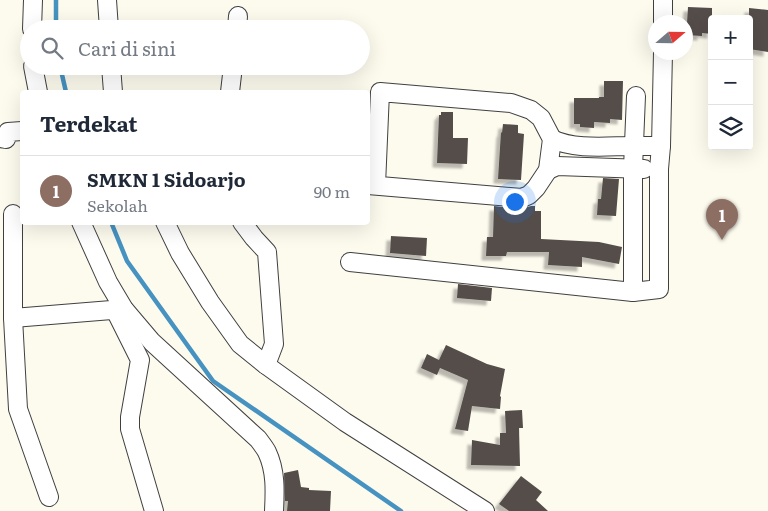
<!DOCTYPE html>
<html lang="id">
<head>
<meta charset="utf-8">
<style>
  body { margin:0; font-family:Literata,serif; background:#f2f2f3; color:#1f2937 }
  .controls { position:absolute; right:15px; top:15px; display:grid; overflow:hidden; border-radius:5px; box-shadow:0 5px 20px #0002 }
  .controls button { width:45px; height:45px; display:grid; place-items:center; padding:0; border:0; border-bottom:1px solid #e0e1e3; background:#fff; color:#1f2937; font:25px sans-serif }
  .compass { position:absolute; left:648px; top:15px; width:45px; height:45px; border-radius:50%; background:#fff; box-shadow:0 5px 20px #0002; rotate:70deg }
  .you { position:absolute; left:514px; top:201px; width:18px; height:18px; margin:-12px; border:4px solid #fff; border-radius:50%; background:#1a73e8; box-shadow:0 0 0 8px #1a73e833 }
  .badge { display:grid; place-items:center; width:32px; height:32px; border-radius:50%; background:#af333b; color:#fff; font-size:16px; font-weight:700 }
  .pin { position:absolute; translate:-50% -41px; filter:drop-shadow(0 1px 2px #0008) }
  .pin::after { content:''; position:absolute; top:26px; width:18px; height:15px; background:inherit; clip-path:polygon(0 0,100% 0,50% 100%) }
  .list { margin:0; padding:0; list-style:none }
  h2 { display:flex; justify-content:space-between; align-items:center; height:65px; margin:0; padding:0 20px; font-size:21px }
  h2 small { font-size:16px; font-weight:400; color:#747a83 }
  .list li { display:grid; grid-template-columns:32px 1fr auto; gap:15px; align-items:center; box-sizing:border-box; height:70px; padding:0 20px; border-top:1px solid #e0e1e3 }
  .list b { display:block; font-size:19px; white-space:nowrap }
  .list p { margin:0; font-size:16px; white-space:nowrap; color:#747a83 }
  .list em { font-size:16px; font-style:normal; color:#747a83 }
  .icon { flex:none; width:28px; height:28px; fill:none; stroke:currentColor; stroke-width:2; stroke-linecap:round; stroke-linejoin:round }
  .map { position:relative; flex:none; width:768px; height:511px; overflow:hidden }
  .search { position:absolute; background:#fff; box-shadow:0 5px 20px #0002; left:20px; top:20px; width:350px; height:55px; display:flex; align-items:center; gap:12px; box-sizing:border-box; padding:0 18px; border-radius:28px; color:#747a83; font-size:19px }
  .panel { position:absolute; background:#fff; box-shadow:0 5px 20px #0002; left:20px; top:90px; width:350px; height:135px; border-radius:5px }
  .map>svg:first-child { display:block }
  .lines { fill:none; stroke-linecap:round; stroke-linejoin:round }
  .stream { stroke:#4692c0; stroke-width:4.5 }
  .building { fill:#544e4a; filter:url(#shadow) }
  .minor-casing { stroke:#404040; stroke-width:20 }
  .minor { stroke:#fff; stroke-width:18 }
</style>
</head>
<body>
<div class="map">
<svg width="768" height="511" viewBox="0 0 768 511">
  <defs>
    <filter id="shadow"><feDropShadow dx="-4.5" dy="4.5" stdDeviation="1" flood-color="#0004"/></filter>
  </defs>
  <rect width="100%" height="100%" fill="#fdfaee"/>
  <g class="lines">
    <g class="stream">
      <path d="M56,29V0"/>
      <path d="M60,66L66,92"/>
      <path d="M111,222L127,261L213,381L401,511"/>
    </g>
  </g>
  <g class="building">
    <path d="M688,7L712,8V34L702,33V36L686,35V23H687Z"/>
    <path d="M749,8L768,10V52L749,49Z"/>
    <path d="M604,81H623L622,120L610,119V123L594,122V128L580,127V124H574V98H599V97H604Z"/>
    <path d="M441,112H453V138H468L467,164L437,163L439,115H441Z"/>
    <path d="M503,124L518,125V133L524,134L521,180L498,179L501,132L502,133Z"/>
    <path d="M603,178L619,179L616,216L597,215L598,199H601Z"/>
    <path d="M494,206L521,209L531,206H535V211H541V239L599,242L622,247L619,264L582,257V267L548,265L549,252H507L506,256H486L487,237H493Z"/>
    <path d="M391,236L427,238L426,256L390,253Z"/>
    <path d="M458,284L492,288L491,301L457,298Z"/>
    <path d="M446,345L487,364L505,369L500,396L501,397L500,409L472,406L468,431L455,429L468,380L440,368L437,375L421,368L427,354L439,360Z"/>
    <path d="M522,410L523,428H519L520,466L471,465L472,440L500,445V433H506L505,411Z"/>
    <path d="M298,470L301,487L309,488V490L331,491L330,511H287L288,501H285L284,473Z"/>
    <path d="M521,476L542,492L536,500L548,511H509L499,504Z"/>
  </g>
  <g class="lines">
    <defs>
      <g id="minor">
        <path d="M107,0L109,29"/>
        <path d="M663,22V0"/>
        <path d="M32,29L33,0"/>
        <path d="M237,29L238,16"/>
        <path d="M33,66L38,92"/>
        <path d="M111,66L113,92"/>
        <path d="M230,92L233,66"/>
        <path d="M0,138L6,139L8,132L22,131"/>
        <path d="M552,139C575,150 608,146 633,146C643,146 652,146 661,146"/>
        <path d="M548,170L557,166L644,169"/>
        <path d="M368,185L522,198L529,195L536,188L548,170L552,139L541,118L531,110L511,103L380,92L376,185"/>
        <path d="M13,214V318L18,409L49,497"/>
        <path d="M81,222L108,282L124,309L152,342L258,439C261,443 265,448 267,452C276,471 275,491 274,511"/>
        <path d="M165,222L180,253L210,302L240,344L266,365L345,422L485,511"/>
        <path d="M242,222L254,238L267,252L274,344L266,365"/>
        <path d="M350,262L633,292L659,289V169L661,146L663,52"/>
        <path d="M633,292V168L636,96"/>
        <path d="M115,310L140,360L130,417V429L154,511"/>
        <path d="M13,318L124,309"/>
      </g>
    </defs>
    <use href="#minor" class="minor-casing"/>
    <use href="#minor" class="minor"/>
  </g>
</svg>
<div class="controls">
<button>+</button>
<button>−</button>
<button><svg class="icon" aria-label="layers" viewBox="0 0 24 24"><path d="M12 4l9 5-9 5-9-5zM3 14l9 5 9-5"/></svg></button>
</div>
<svg class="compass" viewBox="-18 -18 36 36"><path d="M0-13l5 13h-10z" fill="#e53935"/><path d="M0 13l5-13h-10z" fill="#747a83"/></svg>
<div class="you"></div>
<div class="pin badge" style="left:722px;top:240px;background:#8d6e63">1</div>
<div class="search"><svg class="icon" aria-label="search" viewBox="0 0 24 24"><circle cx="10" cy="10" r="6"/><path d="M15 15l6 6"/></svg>Cari di sini</div>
<section class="panel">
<h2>Terdekat<small></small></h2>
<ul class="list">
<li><span class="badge" style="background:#8d6e63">1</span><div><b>SMKN 1 Sidoarjo</b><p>Sekolah</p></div><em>90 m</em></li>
</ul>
</section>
</div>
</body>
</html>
